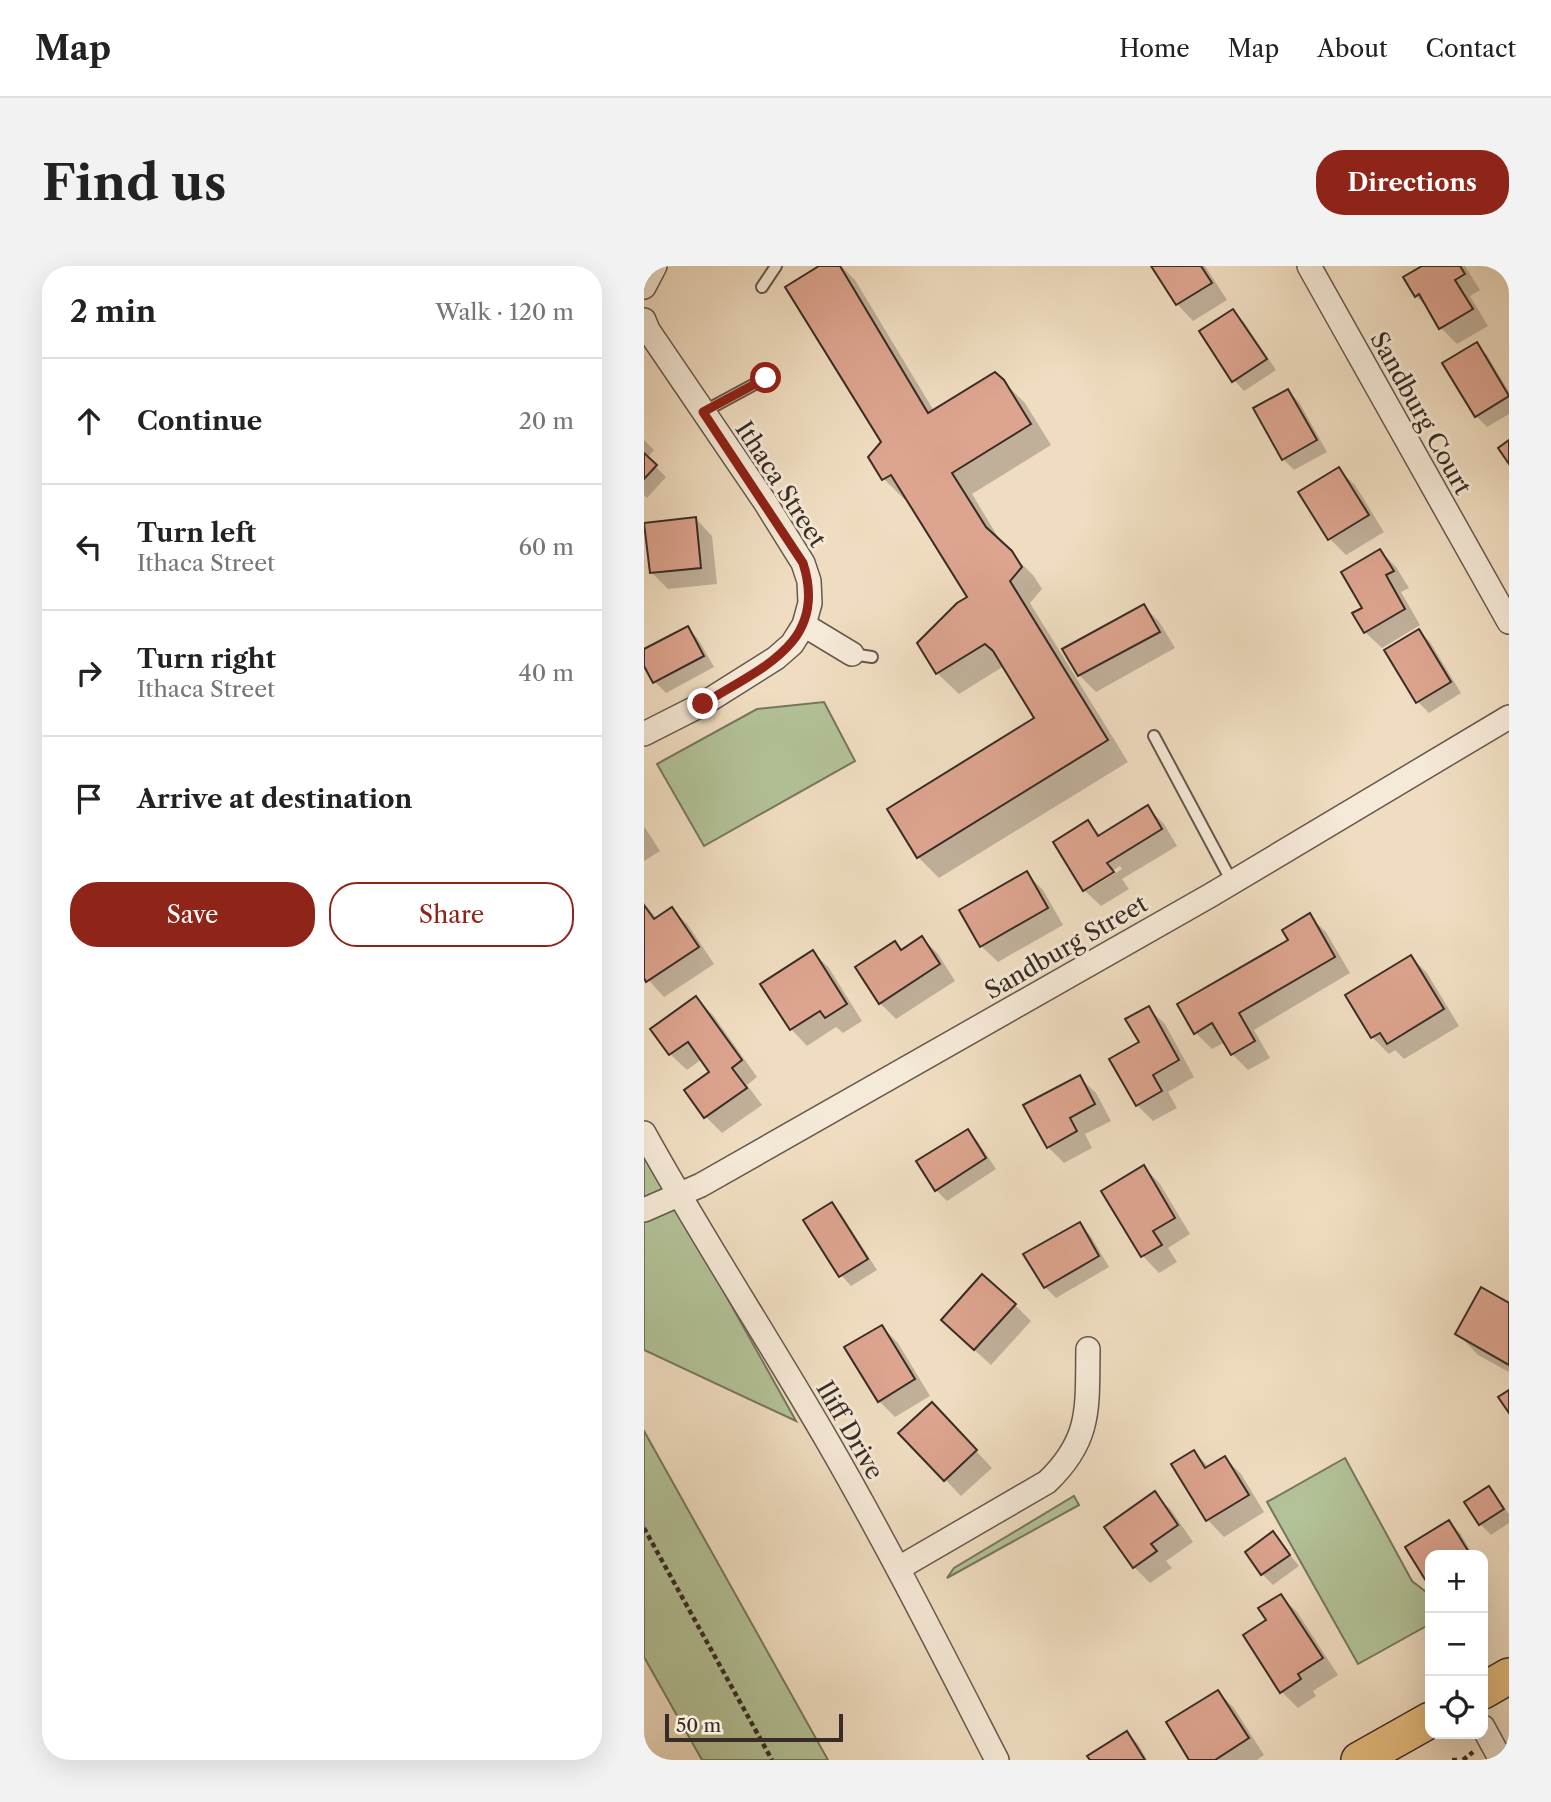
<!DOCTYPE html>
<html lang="en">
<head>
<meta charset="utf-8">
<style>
  body { margin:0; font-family:"Libre Caslon Text",serif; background:#f2f2f2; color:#222 }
  .controls { position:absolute; right:21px; bottom:21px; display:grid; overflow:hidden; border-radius:14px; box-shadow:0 7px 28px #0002 }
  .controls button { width:63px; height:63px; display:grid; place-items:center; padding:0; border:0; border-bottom:2px solid #e0e0e0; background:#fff; color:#222; font:35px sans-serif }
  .scale { position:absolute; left:21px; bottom:18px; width:178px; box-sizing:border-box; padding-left:7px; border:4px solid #382c25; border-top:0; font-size:19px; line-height:24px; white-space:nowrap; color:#382c25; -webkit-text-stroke:5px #f5e9d7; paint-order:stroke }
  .stop { position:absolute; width:21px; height:21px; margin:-16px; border:5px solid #8f2418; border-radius:50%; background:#fff }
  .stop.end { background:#8f2418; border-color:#fff; box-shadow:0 2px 7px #0008 }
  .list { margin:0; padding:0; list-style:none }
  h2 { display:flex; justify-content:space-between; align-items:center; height:91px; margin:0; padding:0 28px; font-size:30px }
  h2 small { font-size:23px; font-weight:400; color:#767676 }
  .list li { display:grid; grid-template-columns:46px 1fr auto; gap:21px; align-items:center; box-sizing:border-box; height:126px; padding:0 28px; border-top:2px solid #e0e0e0 }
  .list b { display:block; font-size:26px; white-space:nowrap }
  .list p { margin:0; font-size:23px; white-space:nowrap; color:#767676 }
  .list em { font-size:23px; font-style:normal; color:#767676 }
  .actions { display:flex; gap:14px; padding:21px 28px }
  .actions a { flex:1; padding:16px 0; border:2px solid #8f2418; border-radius:28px; text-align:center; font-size:24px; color:#8f2418 }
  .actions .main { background:#8f2418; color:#fff }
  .icon { flex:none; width:38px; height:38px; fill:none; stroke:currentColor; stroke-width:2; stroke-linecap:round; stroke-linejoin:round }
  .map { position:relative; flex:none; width:865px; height:1494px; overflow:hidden; border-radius:28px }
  header { display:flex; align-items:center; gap:42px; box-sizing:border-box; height:98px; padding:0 35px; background:#fff; border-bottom:2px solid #e0e0e0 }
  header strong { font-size:33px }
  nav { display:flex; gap:38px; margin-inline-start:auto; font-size:24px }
  .intro { display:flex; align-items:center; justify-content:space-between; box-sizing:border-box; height:168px; padding:0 42px }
  h1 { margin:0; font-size:49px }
  .button { padding:18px 32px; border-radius:28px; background:#8f2418; color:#fff; font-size:24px; font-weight:700 }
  main { display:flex; gap:42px; padding:0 42px }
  aside { flex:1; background:#fff; border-radius:28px; box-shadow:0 7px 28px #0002 }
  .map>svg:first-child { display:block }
  .green { fill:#b3c298; stroke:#76775e; stroke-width:2 }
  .shadow { fill:#0003; fill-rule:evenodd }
  .building { fill:#dda48f; stroke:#382c25; stroke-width:2 }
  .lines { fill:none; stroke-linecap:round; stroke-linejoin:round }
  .lane-casing { stroke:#66584c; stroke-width:14 }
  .street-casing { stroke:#66584c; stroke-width:26 }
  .primary-casing { stroke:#382c25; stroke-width:38 }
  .path { stroke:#382c25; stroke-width:4.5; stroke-dasharray:5 3.5; stroke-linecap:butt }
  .lane { stroke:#f5e9d7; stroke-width:10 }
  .street { stroke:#f5e9d7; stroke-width:23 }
  .primary { stroke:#e8be80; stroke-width:35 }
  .route { stroke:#8f2418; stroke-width:9 }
  .labels { text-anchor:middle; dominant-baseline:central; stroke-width:6; stroke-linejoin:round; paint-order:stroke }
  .street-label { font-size:24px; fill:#382c25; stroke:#f5e9d7 }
</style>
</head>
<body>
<header>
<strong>Map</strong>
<nav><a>Home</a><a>Map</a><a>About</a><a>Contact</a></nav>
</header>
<div class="intro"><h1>Find us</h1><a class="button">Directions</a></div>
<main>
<aside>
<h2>2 min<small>Walk · 120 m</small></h2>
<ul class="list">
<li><svg class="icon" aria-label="ahead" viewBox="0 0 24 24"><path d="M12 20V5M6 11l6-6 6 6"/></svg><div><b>Continue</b></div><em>20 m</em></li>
<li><svg class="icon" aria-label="left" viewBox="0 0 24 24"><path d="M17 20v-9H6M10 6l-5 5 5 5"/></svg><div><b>Turn left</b><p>Ithaca Street</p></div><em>60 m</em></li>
<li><svg class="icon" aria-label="right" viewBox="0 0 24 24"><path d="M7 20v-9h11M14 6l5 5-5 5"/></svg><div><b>Turn right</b><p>Ithaca Street</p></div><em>40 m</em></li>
<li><svg class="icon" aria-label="arrive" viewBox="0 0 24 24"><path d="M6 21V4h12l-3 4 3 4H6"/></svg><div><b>Arrive at destination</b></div></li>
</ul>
<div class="actions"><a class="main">Save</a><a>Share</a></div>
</aside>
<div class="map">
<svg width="865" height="1494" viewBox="0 0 865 1494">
  <rect width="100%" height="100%" fill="#f0ddc1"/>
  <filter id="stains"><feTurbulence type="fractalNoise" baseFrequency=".00286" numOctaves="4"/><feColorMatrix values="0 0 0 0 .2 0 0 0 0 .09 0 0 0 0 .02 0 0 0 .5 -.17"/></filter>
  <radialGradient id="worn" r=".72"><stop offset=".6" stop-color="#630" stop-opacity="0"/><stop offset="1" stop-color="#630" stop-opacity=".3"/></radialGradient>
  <g class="green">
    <path d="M180,436L211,495L60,580L13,498L113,443Z"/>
    <path d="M0,883L152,1155L0,1084Z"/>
    <path d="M0,1165L184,1494H58L0,1391Z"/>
    <path d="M701,1192L768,1315L786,1329V1358L714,1398L623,1236Z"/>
    <path d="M430,1230L435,1239L303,1312L310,1302Z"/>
  </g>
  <g class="shadow">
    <path d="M178,0H197L211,14L290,145L359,115L381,137L407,179L328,228L360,281L389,309L398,323L386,337L484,496L295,612L274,591L393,453L360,400L315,428L293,407L325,331L264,233L261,234L240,213L226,191L239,177Z"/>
    <path d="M509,0H561L583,34L549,55L533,38Z"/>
    <path d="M782,0H821L836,24L826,30L844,60L813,78L797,62L785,43L772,30Z"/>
    <path d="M589,45L600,56L632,104L600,125L590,114Z"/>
    <path d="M832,79L843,89L865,126V148L843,161L832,150Z"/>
    <path d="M644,125L655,136L683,186L650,204L639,193Z"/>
    <path d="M0,174L10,184L3,192L22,211L3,232L0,229Z"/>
    <path d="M694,203L711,219L740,266L702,289L686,273L657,226Z"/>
    <path d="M52,253L68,270L73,318L24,323L7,306Z"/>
    <path d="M736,285L752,301L765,322L757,326L776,359L738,382L721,366L720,342Z"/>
    <path d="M500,340L516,357L531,382L452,426L435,409L421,384Z"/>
    <path d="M44,362L54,373L70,401L22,427L11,416L0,396V385Z"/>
    <path d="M775,365L786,376L817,427L785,447L774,436L743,385Z"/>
    <path d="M504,542L520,558L533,580L478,613L485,623L457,640L440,624L444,556L457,570ZM476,600L478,603L442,625V621Z"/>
    <path d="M0,560L16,585L0,595Z"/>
    <path d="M382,607L399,624L419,659L354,696L337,680Z"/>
    <path d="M0,637L13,653L28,643L44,659L70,698L20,731L0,709Z"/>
    <path d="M665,650L682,666L706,707L610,764L626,792L604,804L588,788L581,776L568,783L552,767L646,675Z"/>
    <path d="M278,672L294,688L311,715L252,753L236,737Z"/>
    <path d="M169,686L185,702L218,755L199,767L192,761L163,780L147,763Z"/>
    <path d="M767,691L783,707L815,760L760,793L751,784L745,788L728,771L703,730Z"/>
    <path d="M52,732L69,749L113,811L103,819L118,839L78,867L62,851L42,824L68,806L58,793L43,804L26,788L9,763Z"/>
    <path d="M504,742L521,758L550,811L524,826L533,842L509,855L493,839L497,777Z"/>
    <path d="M435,811L452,827L467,855L441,868L448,882L420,897L404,881Z"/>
    <path d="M324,865L334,876L352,903L303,935L292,924Z"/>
    <path d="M500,901L516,918L546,968L524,982L533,996L515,1007L499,990L460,925Z"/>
    <path d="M188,938L198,949L233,1004L207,1020L197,1009Z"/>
    <path d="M435,958L446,969L465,1001L412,1032L401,1021Z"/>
    <path d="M838,1023L865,1039V1106L834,1089L813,1067Z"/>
    <path d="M371,1039L387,1055L347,1099L315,1070Z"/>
    <path d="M238,1061L254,1077L286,1130L251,1151L235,1135Z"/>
    <path d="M304,1155L348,1202L317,1230L257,1167Z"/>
    <path d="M550,1186L565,1201L581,1192L597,1208L620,1246L580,1271L564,1254L530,1199Z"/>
    <path d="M844,1222L865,1248V1257L847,1269L836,1258Z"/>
    <path d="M511,1228L527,1244L549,1276L522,1295L528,1302L506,1317L490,1301Z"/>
    <path d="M805,1256L816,1267L829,1289H786V1317L763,1282Z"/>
    <path d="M629,1268L655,1300L629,1319L618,1308Z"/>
    <path d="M637,1330L653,1346L694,1409L669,1425L672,1430L654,1442L638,1426L625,1355Z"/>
    <path d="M574,1426L590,1442L620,1489L613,1494H547L524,1457Z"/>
    <path d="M483,1467L494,1478L503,1494H448L446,1490Z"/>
  </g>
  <g class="building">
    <path d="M175,0H196L284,147L351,106L360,114L387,158L308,207L342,261L368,285L378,301L366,315L464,474L273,592L243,543L390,452L349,385L341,378L292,408L273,377L313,337L323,331L247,209L238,214L224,191L237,176L141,21Z"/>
    <path d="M507,0H557L568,17L532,39Z"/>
    <path d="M778,0H816L821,8L811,14L829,43L795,63L775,28L771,31L759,11Z"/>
    <path d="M589,43L623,93L588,116L555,65Z"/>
    <path d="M833,76L865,130L831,151L798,97Z"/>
    <path d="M644,123L673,174L638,194L609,142Z"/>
    <path d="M865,174V198L854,182Z"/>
    <path d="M0,187L13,199L0,213Z"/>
    <path d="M695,201L725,249L684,274L654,226Z"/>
    <path d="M52,251L57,302L6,307L0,257Z"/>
    <path d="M736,283L750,305L742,309L761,343L720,367L708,347L718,342L697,306Z"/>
    <path d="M500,338L516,366L434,410L418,383Z"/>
    <path d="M44,360L60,390L9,417L0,400V383Z"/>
    <path d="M775,363L807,416L772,437L740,384Z"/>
    <path d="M504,539L518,563L463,597L470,606L439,625L409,576L444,554L454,570Z"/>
    <path d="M383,605L404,642L336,681L315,644Z"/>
    <path d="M0,639L10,653L28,641L55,681L2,716L0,712Z"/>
    <path d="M666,647L691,691L595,747L611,775L587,789L568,757L550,768L533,738L644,674L638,664Z"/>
    <path d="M278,670L296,698L235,738L211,701L251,675L257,684Z"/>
    <path d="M169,684L203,738L181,752L176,745L146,764L116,718Z"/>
    <path d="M767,689L800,743L743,778L736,767L727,772L701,729Z"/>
    <path d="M52,730L98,794L88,802L103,822L60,852L40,824L65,806L44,776L25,789L6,763Z"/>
    <path d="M505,740L535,794L509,809L518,825L492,840L465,793L495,776L481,753Z"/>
    <path d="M436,809L451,838L426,852L433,865L403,882L379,839Z"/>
    <path d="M324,863L342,892L291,925L272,895Z"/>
    <path d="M500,899L531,952L509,965L518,979L497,991L457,925Z"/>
    <path d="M188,936L224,993L195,1011L159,954Z"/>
    <path d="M436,956L455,990L400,1022L379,988Z"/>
    <path d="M338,1008L372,1038L330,1084L297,1054Z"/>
    <path d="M837,1021L865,1037V1099L811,1068Z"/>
    <path d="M238,1059L271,1113L234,1136L200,1081Z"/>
    <path d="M865,1124V1147L854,1131Z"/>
    <path d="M288,1136L333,1184L300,1215L254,1167Z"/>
    <path d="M550,1184L561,1202L581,1190L605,1229L562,1255L527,1198Z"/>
    <path d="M845,1220L860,1243L835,1259L820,1236Z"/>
    <path d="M511,1225L534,1259L507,1278L513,1285L489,1302L460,1261Z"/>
    <path d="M805,1254L826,1288L786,1289V1313L782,1315L761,1281Z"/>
    <path d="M629,1265L646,1289L617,1309L601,1286Z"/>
    <path d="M637,1328L679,1392L654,1408L657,1413L636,1427L599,1369L622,1354L614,1342Z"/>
    <path d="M574,1424L605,1472L571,1494H545L522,1456Z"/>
    <path d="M483,1465L501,1494H446L443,1490Z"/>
  </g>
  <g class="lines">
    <defs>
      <g id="lane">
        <path d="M118,21L132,0"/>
        <path d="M59,146L122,112"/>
        <path d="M208,388L228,391"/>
        <path d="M510,470L588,616"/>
      </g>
      <g id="street">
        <path d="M665,0L865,356"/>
        <path d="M0,21L11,0"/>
        <path d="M0,54L4,64L121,236L159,297L165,315L166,337L160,359L148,378L132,392L59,438L0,468"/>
        <path d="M160,359L208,388"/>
        <path d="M0,867C58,972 124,1072 184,1176C244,1280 298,1387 353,1494"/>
        <path d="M0,944L57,919L567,629L865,451"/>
        <path d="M255,1302L403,1216C448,1173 443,1141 444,1083"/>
        <path d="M839,1461L857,1494"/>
      </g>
      <g id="primary">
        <path d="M839,1425L865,1410"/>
        <path d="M715,1494L786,1454"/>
      </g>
    </defs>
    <use href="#lane" class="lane-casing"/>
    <use href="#street" class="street-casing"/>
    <use href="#primary" class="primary-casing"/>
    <g class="path">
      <path d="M0,1262L128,1494"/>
      <path d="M808,1494H814"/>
      <path d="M819,1494L829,1486"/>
    </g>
    <use href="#lane" class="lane"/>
    <use href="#street" class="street"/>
    <use href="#primary" class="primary"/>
  </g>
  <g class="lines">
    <path class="route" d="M59,438C116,402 185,378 159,297L59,146L122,112"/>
  </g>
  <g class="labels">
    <g class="street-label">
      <text transform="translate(777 147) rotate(61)">Sandburg Court</text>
      <text transform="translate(137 218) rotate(57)">Ithaca Street</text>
      <text transform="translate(422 681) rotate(-30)">Sandburg Street</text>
      <text transform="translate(206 1164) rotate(60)">Iliff Drive</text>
    </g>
  </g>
  <rect width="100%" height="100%" filter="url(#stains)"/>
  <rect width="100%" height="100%" fill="url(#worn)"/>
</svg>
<div class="controls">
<button>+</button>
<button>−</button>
<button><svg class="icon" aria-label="locate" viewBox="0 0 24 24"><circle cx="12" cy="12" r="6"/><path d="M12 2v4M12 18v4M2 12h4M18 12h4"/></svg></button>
</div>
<div class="scale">50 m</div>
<div class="stop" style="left:122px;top:112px"></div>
<div class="stop end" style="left:59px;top:438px"></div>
</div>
</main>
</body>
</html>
